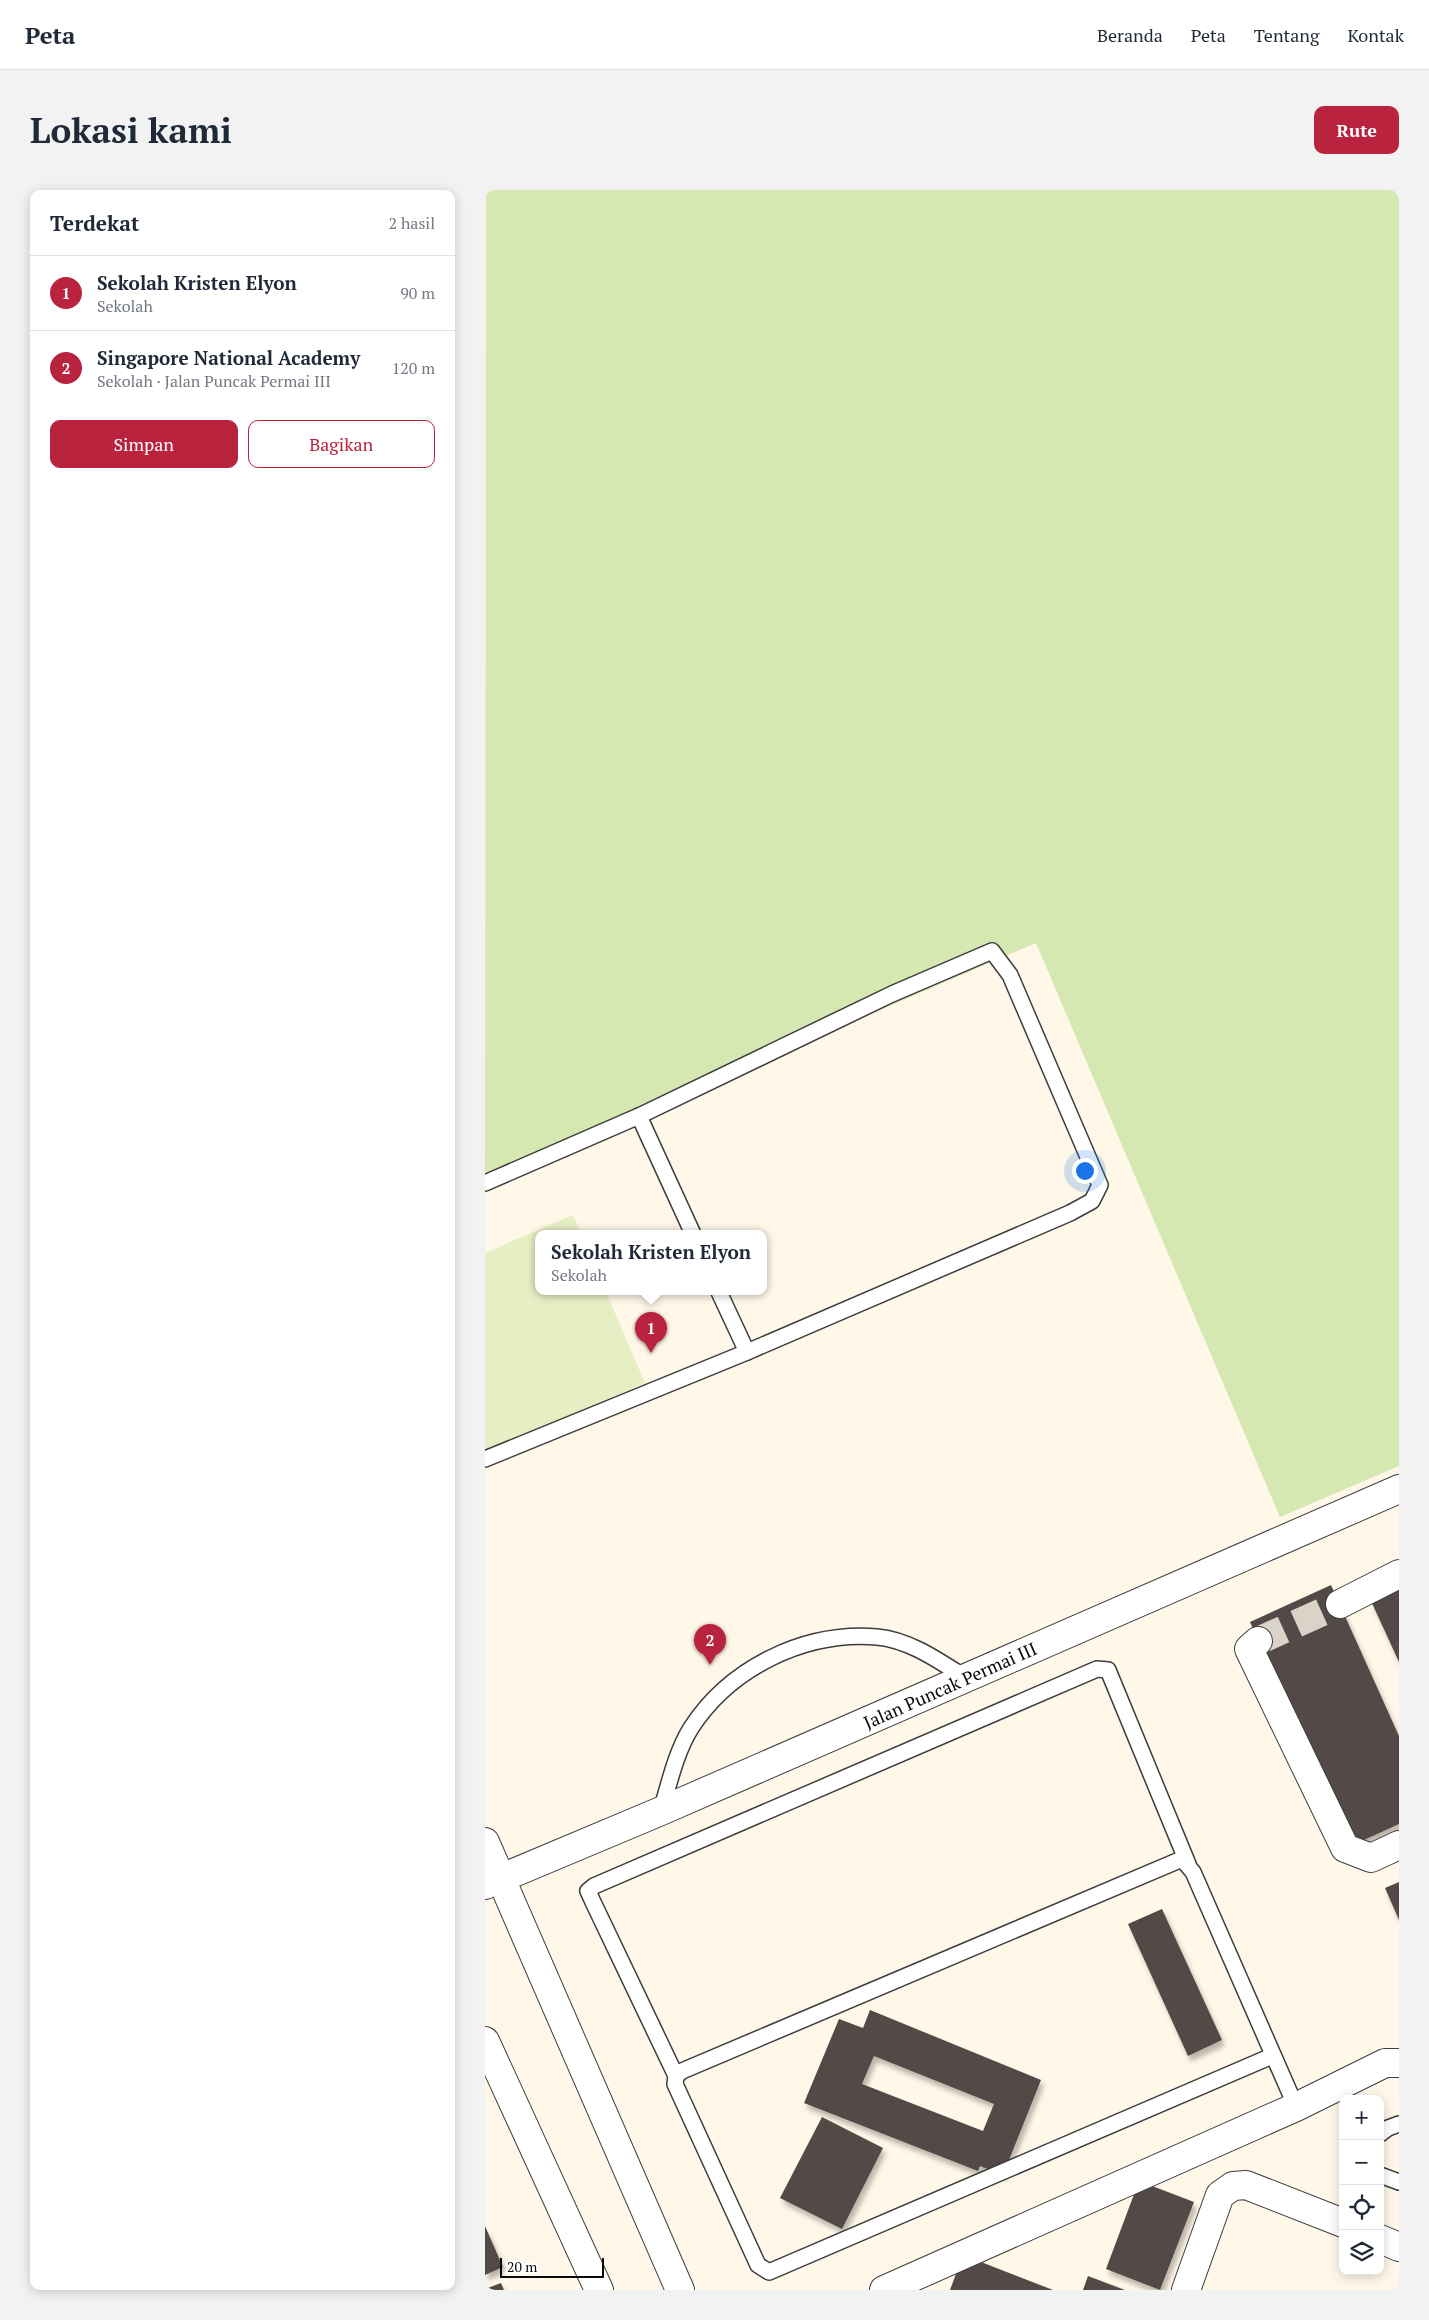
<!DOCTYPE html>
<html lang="id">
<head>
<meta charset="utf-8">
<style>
  body { margin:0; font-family:"PT Serif",serif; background:#f2f2f3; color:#1f2937 }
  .controls { position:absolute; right:15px; bottom:15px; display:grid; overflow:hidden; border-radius:10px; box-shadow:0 2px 12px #0003 }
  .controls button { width:45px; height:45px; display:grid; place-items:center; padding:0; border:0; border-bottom:1px solid #e0e1e3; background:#fff; color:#1f2937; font:25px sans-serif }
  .scale { position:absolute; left:15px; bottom:12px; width:104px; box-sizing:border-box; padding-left:5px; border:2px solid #0a0a0a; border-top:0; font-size:14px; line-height:18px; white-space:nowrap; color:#0a0a0a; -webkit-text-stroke:4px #fff; paint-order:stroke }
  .you { position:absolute; left:599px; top:980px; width:18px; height:18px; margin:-12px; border:4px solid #fff; border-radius:50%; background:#1a73e8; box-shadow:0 0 0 8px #1a73e833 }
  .badge { display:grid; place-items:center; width:32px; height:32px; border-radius:50%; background:#ba233d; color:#fff; font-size:16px; font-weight:700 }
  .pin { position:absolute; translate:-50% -41px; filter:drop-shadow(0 1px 2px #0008) }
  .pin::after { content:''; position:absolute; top:26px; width:18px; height:15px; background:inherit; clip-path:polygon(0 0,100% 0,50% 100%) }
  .popup { position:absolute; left:50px; top:1040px; width:232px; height:65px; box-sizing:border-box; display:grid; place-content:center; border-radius:10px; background:#fff; filter:drop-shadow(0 1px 4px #0005); font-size:16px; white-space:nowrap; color:#747a83 }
  .popup b { font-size:19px; color:#1f2937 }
  .popup::after { content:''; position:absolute; left:50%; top:100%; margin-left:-10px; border:10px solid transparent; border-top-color:#fff }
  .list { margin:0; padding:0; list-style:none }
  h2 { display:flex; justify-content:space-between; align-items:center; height:65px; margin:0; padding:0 20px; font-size:21px }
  h2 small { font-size:16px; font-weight:400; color:#747a83 }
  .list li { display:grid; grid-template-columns:32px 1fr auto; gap:15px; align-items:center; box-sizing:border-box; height:75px; padding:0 20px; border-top:1px solid #e0e1e3 }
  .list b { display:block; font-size:19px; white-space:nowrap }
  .list p { margin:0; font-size:16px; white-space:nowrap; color:#747a83 }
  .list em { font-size:16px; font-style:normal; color:#747a83 }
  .actions { display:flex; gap:10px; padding:15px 20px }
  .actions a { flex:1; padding:11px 0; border:1px solid #ba233d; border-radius:10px; text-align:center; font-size:18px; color:#ba233d }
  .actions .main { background:#ba233d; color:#fff }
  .icon { flex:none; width:28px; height:28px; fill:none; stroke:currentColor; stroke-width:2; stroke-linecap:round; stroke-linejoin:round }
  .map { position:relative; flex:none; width:914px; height:2100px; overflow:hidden; border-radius:10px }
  header { display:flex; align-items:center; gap:30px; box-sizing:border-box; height:70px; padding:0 25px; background:#fff; border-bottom:1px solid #e0e1e3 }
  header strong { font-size:24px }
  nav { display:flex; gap:28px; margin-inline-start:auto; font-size:18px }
  .intro { display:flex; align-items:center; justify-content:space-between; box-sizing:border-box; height:120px; padding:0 30px }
  h1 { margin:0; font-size:35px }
  .button { padding:12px 22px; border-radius:10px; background:#ba233d; color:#fff; font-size:18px; font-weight:700 }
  main { display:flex; gap:30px; padding:0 30px }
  aside { flex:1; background:#fff; border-radius:10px; box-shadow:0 2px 12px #0003 }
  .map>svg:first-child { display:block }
  .green { fill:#d5e8b2 }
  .pitch { fill:#e6efc4 }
  .building { fill:#534a47; fill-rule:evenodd; filter:url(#shadow) }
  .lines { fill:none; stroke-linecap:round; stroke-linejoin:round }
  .minor-tunnel { stroke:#dad3c7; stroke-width:28; stroke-dasharray:28 14; stroke-linecap:butt }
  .service-casing { stroke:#3d3d3d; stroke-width:18 }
  .minor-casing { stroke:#3d3d3d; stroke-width:30 }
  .service { stroke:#fff; stroke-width:15 }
  .minor { stroke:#fff; stroke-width:28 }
  .labels { text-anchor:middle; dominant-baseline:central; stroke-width:5; stroke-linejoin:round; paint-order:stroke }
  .street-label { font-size:18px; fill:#0a0a0a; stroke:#fff }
</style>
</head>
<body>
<header>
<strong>Peta</strong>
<nav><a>Beranda</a><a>Peta</a><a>Tentang</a><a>Kontak</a></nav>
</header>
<div class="intro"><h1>Lokasi kami</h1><a class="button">Rute</a></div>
<main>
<aside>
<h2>Terdekat<small>2 hasil</small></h2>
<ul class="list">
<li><span class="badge">1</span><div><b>Sekolah Kristen Elyon</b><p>Sekolah</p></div><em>90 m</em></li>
<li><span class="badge">2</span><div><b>Singapore National Academy</b><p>Sekolah · Jalan Puncak Permai III</p></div><em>120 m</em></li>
</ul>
<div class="actions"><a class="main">Simpan</a><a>Bagikan</a></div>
</aside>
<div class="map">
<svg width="914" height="2100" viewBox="0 0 914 2100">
  <defs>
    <filter id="shadow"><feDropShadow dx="3" dy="5.5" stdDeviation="2.5" flood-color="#0004"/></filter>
  </defs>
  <rect width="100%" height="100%" fill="#fff7e8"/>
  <path class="green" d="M1,0H914V1276L795,1327L551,753L0,990Z"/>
  <path class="pitch" d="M88,1025L96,1044H54V1102H121L160,1193L0,1262V1063Z"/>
  <g class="building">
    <path d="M846,1395L914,1546V1634L866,1656L765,1432Z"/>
    <path d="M914,1398V1472L886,1411Z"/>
    <path d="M914,1692V1730L900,1698Z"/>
    <path d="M677,1719L737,1850L703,1866L643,1734Z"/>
    <path d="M385,1820L556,1890L518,1985L495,1976L493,1981L319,1913L354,1829L378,1838ZM389,1866L509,1914L498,1941L377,1894Z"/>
    <path d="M337,1927L398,1958L357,2039L295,2008Z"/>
    <path d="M654,1991L709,2012L675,2100L621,2079Z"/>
    <path d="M0,2036L18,2077L0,2085Z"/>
    <path d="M478,2065L568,2100H465Z"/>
    <path d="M603,2086L640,2100H598Z"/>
    <path d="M16,2093L19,2100H0V2099Z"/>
  </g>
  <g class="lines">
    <path class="minor-tunnel" d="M773,1451L855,1414"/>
    <defs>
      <g id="service">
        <path d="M154,926L208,1044"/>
        <path d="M0,993L154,926L407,804L507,761L525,785L615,995L607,1011L585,1023L262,1162L0,1269"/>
        <path d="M234,1102L262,1162"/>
        <path d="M176,1621C184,1594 191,1562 206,1538C245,1478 319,1441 392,1447C425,1450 454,1471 481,1488"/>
        <path d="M787,1866L284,2082L273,2075L190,1894L191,1886L197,1881L697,1669L708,1682L811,1917"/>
        <path d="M191,1886L108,1712L103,1701L109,1696L612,1479L623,1480L703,1674"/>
        <path d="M895,1944L903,1938L914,1934"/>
        <path d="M895,1985L914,1992"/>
      </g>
      <g id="minor">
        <path d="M855,1414L914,1384"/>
        <path d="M773,1451L764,1459L860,1658L886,1668L914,1655"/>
        <path d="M0,1652L195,2100"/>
        <path d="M0,1695L176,1621L914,1299"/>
        <path d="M0,1851L114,2100"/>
        <path d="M895,2049L914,2057"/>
        <path d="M399,2100L811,1917L900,1873H914"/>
        <path d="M701,2100L735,2005L748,1996L761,1995L858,2033"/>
      </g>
    </defs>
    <use href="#service" class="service-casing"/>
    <use href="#minor" class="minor-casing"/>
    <use href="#service" class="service"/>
    <use href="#minor" class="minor"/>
  </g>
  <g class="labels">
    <g class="street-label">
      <text transform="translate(465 1495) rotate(-24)">Jalan Puncak Permai III</text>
    </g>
  </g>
</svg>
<div class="controls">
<button>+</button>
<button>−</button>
<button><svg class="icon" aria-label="locate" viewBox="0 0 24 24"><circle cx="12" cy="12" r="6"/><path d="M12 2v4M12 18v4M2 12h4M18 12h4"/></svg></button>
<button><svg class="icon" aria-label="layers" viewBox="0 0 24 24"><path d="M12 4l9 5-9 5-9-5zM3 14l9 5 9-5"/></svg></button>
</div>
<div class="scale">20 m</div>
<div class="you"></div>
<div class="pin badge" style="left:166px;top:1163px">1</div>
<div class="popup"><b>Sekolah Kristen Elyon</b>Sekolah</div>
<div class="pin badge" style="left:225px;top:1475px">2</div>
</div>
</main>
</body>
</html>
